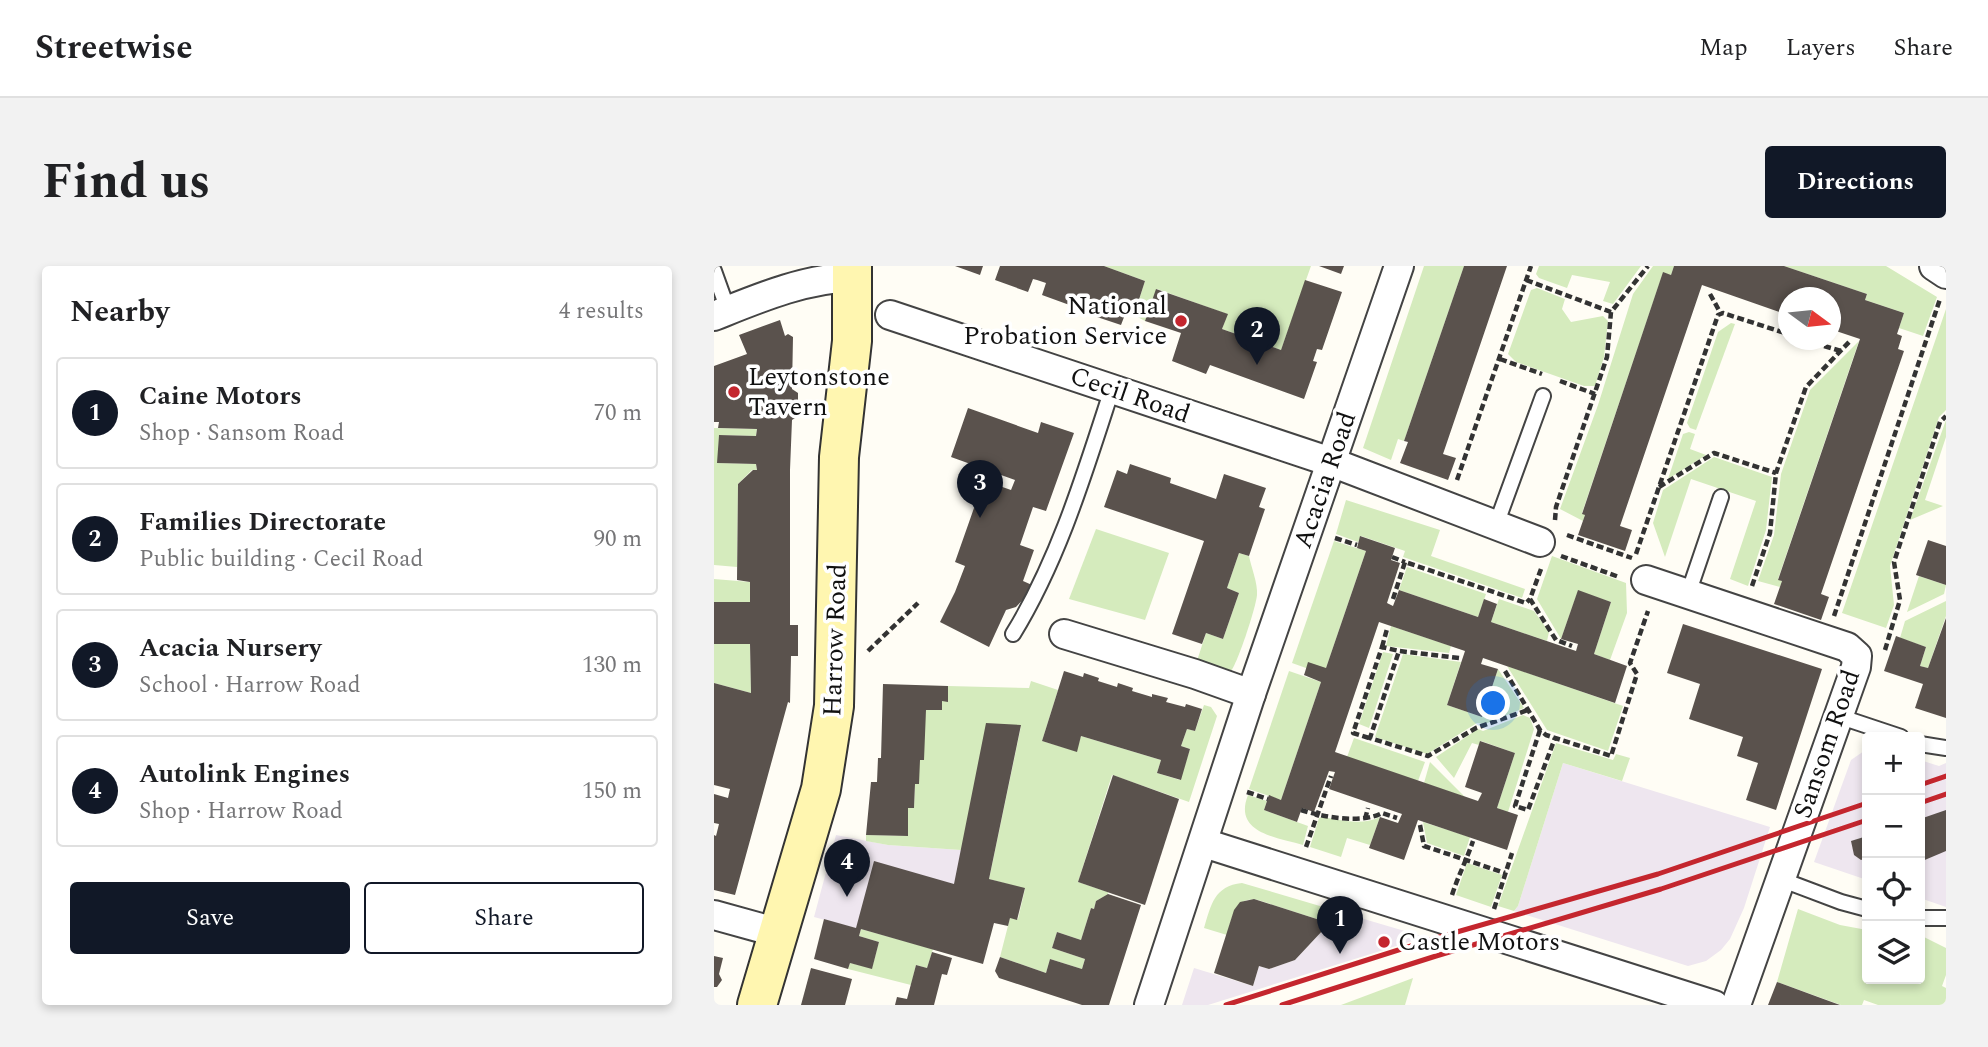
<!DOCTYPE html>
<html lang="en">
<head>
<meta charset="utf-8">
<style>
  body { margin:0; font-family:Spectral,serif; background:#f2f2f2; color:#202124 }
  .controls { position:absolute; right:21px; bottom:21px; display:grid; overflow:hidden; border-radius:7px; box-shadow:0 4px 10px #0003 }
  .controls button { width:63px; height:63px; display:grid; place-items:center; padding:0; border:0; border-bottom:2px solid #e0e0e0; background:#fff; color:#202124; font:35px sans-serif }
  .compass { position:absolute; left:1064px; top:21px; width:63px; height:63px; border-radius:50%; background:#fff; box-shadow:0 4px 10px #0003; rotate:105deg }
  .you { position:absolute; left:780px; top:438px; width:24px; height:24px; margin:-18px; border:5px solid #fff; border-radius:50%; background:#1a73e8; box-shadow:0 0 0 10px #1a73e833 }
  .badge { display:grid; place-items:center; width:46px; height:46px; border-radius:50%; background:#111827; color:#fff; font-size:23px; font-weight:700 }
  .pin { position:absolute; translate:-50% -58px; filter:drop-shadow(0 2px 4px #0008) }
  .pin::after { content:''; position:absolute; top:37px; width:24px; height:21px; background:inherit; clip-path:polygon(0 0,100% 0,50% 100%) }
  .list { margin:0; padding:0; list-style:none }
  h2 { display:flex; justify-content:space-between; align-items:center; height:91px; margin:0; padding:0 28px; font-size:30px }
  h2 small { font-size:23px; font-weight:400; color:#757577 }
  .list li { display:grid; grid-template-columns:46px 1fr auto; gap:21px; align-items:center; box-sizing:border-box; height:112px; margin:0 14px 14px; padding:0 14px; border:2px solid #e0e0e0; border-radius:7px }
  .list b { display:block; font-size:26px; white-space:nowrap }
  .list p { margin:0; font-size:23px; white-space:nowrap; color:#757577 }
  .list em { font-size:23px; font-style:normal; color:#757577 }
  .actions { display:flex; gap:14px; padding:21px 28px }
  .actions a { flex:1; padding:16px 0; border:2px solid #111827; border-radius:7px; text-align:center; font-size:24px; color:#111827 }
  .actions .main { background:#111827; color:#fff }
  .icon { flex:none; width:38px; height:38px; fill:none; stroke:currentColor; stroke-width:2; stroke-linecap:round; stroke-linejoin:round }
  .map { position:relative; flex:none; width:1232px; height:739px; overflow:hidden; border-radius:7px }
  header { display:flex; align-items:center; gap:42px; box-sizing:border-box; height:98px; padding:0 35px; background:#fff; border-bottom:2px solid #e0e0e0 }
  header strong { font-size:33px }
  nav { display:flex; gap:38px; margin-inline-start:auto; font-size:24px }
  .intro { display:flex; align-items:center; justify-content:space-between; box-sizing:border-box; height:168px; padding:0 42px }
  h1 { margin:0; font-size:49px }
  .button { padding:18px 32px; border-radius:7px; background:#111827; color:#fff; font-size:24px; font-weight:700 }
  main { display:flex; gap:42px; padding:0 42px }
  aside { flex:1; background:#fff; border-radius:7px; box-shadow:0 4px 10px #0003 }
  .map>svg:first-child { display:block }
  .industrial { fill:#eee6ef }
  .green { fill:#d5ebbd }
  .building { fill:#5a524d }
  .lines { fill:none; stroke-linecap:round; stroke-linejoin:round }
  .lane-casing { stroke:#444; stroke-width:18 }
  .street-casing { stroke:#444; stroke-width:32 }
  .secondary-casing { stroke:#333; stroke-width:42 }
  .path { stroke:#333; stroke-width:4.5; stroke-dasharray:7 3.5; stroke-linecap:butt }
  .lane { stroke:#fff; stroke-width:14 }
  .street { stroke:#fff; stroke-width:28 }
  .secondary { stroke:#fff6b0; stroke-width:38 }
  .rail { stroke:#c4262e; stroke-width:5 }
  .poi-dot { fill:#c4262e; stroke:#fff; stroke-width:2.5 }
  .labels { text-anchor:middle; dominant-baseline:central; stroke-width:7; stroke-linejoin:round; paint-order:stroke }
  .poi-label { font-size:26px; fill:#111; stroke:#fff; text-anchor:start }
  .street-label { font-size:26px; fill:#111; stroke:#fff }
</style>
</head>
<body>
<header>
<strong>Streetwise</strong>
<nav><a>Map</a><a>Layers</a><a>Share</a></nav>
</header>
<div class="intro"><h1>Find us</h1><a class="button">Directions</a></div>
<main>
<aside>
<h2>Nearby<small>4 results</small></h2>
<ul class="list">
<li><span class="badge">1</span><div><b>Caine Motors</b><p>Shop · Sansom Road</p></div><em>70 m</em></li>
<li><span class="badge">2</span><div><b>Families Directorate</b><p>Public building · Cecil Road</p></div><em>90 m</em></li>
<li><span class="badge">3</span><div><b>Acacia Nursery</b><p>School · Harrow Road</p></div><em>130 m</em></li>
<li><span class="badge">4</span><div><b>Autolink Engines</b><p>Shop · Harrow Road</p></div><em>150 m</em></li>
</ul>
<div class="actions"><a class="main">Save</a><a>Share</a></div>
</aside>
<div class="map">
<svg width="1232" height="739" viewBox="0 0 1232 739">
  <rect width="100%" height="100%" fill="#fffdf5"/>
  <g class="industrial">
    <path d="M307,459L275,613L219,683L100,651L122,569L174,579L247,584Z"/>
    <path d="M1153,483V614L1100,596L1137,494Z"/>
    <path d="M1206,494L1225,500L1232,497V641L1206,632Z"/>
    <path d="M849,497L1056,561L1030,642L1016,673L1007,684L992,695L974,700L800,645L804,640Z"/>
    <path d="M616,643L711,671L494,739H468L480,702L539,720L545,700L555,703L581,694L610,663Z"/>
  </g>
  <g class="green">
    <path d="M390,0H597L567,84L508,63L513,48L443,23L431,55L420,49L431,15Z"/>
    <path d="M710,0H750L690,175L684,173L677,194L649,182Z"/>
    <path d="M825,0H927L899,38L889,35L896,16L858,9L853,22L825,12L822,8Z"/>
    <path d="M939,0H960L957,9L949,7L868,247L871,249L869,255L846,243L884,139L919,28Z"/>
    <path d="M1070,0H1172L1223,31L1209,70L1185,62L1190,47L1151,34L1153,28Z"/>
    <path d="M823,22L851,33L848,43L857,56L889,50L894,55L890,91L881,120H870L802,96L794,88L817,24Z"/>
    <path d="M1232,43V144L1225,151L1176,300L1180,339L1172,362L1128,347Z"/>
    <path d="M1017,57L1021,58L982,164L976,162L973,157L1004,66Z"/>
    <path d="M1145,75L1064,313L1068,315L1066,321L1044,315L1060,269L1067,208L1096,124Z"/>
    <path d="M1232,154V171L1211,234L1229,240L1196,254Z"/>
    <path d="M0,162L43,163L42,170L5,169L4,197L42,198L43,204H38L24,218L23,301L0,299Z"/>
    <path d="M975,166L981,168L976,183L992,189L954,213L969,168Z"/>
    <path d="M1000,191L1058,211L1052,264L1034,320L1016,313L1042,235L977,213L951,291L939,257L949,224Z"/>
    <path d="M632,234L726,264L717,290L811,323L808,332L689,291L691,285L647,270L644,276L622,268Z"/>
    <path d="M382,263L455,287L431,354L355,333Z"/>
    <path d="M620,275L652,285L612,402H592L578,397Z"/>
    <path d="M525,287L535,290C537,301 544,317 543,329C542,341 523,401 515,408L481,401L492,367L509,373L525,327L513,322Z"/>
    <path d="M838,290L912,317L913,347L896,394L880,388L897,336L864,325L847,373L823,333Z"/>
    <path d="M693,301L772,328L764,351L685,324Z"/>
    <path d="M1205,310L1232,319L1230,328L1193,346Z"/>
    <path d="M0,313L36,316V336H0Z"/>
    <path d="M785,333L820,345L835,366L833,375L777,356Z"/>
    <path d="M1232,335V350L1214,402L1206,400L1212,381L1186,372L1191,355Z"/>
    <path d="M677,360L737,380L735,387L672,380Z"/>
    <path d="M0,378H36L37,427L0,417Z"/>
    <path d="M669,386L679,388L655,462L645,458Z"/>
    <path d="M689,388L747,396L733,439L768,451L784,403L810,442L771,458L763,457L713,488L661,471Z"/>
    <path d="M793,400L909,440L894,485L833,464Z"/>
    <path d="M575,405L607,416L567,534L535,523Z"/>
    <path d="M317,415L344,424L328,475L362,485L367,470L447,494L443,507L466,514L476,483L467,480L473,463L481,465L490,439L497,441L503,450L475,536L398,509L364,616L394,626V628L382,635L380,643L377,642L367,674L343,666L338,682L371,693L368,703L336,693L332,707L286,691L296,652L304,653L311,623L275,613L307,460L247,584L174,579L152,575V569L194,570V542H200L201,518L212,444H227L228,435H234V420L315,422Z"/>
    <path d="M809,449L816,452L820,463L794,546L783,542L801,487L767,475L765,479L758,477L740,512L722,491L764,463L769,465Z"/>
    <path d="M640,472L711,496L704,515L633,491Z"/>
    <path d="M842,477L899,494L902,488L916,492L908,515L849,497L804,640L800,645L784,640Z"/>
    <path d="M716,496L751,531L710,517Z"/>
    <path d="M534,529L553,535L550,544L594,560L589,579C562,571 519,567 534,529Z"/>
    <path d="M608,551C627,554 647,560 666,551L656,579L633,572L627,591L596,581L605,552Z"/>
    <path d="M709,556L756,571L750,590L713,577Z"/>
    <path d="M753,597L788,609L777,641L742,629Z"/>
    <path d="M528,617L616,643L612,656L544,634C521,630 518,651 513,669L490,662C497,639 500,620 528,617Z"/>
    <path d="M1084,643L1126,659L1153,664V713H1206V669L1232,682V709L1228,720L1232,722V739H1164L1150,734L1148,739H1127L1063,716Z"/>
    <path d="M147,663L219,683L213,702L202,699L197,719L134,703L136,697L158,702L165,676L145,670Z"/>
    <path d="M699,712L691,739H627Z"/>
  </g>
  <g class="building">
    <path d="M241,0H269L266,9Z"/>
    <path d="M286,0H390L431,15L420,49L412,46L407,59L374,48L379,34L365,29L361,41L328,29L332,17L323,14L319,13L314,26L281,14Z"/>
    <path d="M605,0H630L627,8Z"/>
    <path d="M750,0H793L729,188L742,192L734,214L686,197L694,176L690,175Z"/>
    <path d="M960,0H1070L1153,28L1151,34L1190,47L1183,68L1188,70L1184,83L1190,85L1107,328L1115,331L1107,354L1060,338L1068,315L1064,314L1146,73L1116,63V32H1074V49L988,19L906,260L918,264L911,285L864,269L871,249L868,248L949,6L957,9Z"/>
    <path d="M591,14L628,26L608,84L603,83L599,95L603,96L590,133L496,99L492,108L458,95L467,67L431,55L442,23L514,48L508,63L567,84Z"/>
    <path d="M66,54L71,70L74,68L79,71L78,123L84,127V150L78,154L76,204V359H84V390H77L76,437L74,436L21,629L0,624V569L2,570L5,558L0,557V528L14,532L16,523L0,519V417L37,427L36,378H0V336H36V316L23,314L24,218L39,204H43L42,198L3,197L5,169L42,170L43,163L4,162L5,156H0V100L33,88L25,69Z"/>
    <path d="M254,142L324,167L327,156L360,167L332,245L319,241L306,279L320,284L309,315L318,319L315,327L302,341L292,344L275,381L226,356L241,326L251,300L241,296L260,242L264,243L274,216L297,224L301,214L237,191Z"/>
    <path d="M416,198L457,212L456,217L502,233L510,208L552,222L545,241L551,243L535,290L525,287L513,322L525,327L509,373L492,367L488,378L458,368L490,275L390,241L403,204L413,208Z"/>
    <path d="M646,270L681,282L677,294L686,297L673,337L679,340L685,324L764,351L770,333L783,338L777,356L862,385L864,378L847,373L864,324L897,336L880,388L913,400L901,437L769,392L767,398L784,403L768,451L733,439L751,385L665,356L621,486L764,535L768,527L751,521L766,475L801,487L783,542L804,549L793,584L704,554L690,594L655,582L666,551L684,557L688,548L615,523L621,506L615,505L600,546L588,542L583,556L550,544L555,529L567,534L607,416L590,409L591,406L594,396L612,402L652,285L643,282Z"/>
    <path d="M1214,274L1232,280V319L1202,309Z"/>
    <path d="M1232,352V452L1201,442L1209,418L1170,405L1182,370L1212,381L1206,400L1214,402Z"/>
    <path d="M969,358L1108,403L1062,544L1032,534L1044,497L1023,490L1029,471L975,453L986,418L953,407Z"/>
    <path d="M350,405L369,411L370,407L385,412L384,415L403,421L404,417L419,422L418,425L438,431V428L454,432L452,436L471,441L472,438L488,443L481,465L473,463L467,480L476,483L467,514L443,507L447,494L367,470L363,486L328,475Z"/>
    <path d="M169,418L234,420V436L228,435V444H212L210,494H206L205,518H201L200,542H194V570L152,569L157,516H163L164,492H167Z"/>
    <path d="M272,457L307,459L275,613L311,622L303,654L296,652L294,660L280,657L269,698L147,663L145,670L165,676L158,703L136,697L134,703L100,693L110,653L142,662L160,595L240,618Z"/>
    <path d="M399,509L465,533L431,639L364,616Z"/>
    <path d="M1232,544V585L1206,596V553Z"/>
    <path d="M1153,570V592L1147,594L1140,589L1137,575Z"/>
    <path d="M394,628L427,639L395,739H368L285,712L281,705L286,691L332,707L336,693L368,703L371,693L338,682L343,666L367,674L377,642L380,643L382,635Z"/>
    <path d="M540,633L612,656L610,663L581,694L555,703L545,700L539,720L500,707L520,644L526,636Z"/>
    <path d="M218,686L238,692L233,709L228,708L220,739H181L183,731L193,733L202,699L213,702Z"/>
    <path d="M0,690L9,692L5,708L8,714L3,721H0Z"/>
    <path d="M97,702L138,713L131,739H87Z"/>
    <path d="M1063,716L1104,731L1126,739H1054Z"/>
  </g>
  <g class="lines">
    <defs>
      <g id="lane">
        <path d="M0,5L14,44"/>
        <path d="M782,259L829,130"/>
        <path d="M974,328L1007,231"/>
        <path d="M299,368C345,293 371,206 398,123"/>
        <path d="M1124,450L1187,471"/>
        <path d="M1206,478L1232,482"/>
        <path d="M1066,613L1127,636L1153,643"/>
        <path d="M1206,652H1232"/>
      </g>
      <g id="street">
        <path d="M1220,0L1232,8"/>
        <path d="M176,49L617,196L826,276"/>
        <path d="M0,50C45,32 89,13 138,11"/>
        <path d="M932,314L1133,381L1143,390L1142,401L1022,739"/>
        <path d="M350,368L481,408L537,428"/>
        <path d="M490,577L1000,739"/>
        <path d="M0,649L65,667"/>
        <path d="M435,739L537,428L685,0"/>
      </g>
      <path id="secondary" d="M43,739L107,523L120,440L125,191L138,75V0"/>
    </defs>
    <use href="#lane" class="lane-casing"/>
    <use href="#street" class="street-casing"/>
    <use href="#secondary" class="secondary-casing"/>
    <g class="path">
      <path d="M812,14L897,46"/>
      <path d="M996,28L1007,48"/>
      <path d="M1090,74L1127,85"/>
      <path d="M786,93L828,108"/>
      <path d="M846,115L881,128"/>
      <path d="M743,214L817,0"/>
      <path d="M945,221L1000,187L1062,207"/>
      <path d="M841,254L842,241L893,91L897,46L934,0"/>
      <path d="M853,269L918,292"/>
      <path d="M621,272L643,279"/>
      <path d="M922,288L1004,49L1009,47L1074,68"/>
      <path d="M847,290L905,311"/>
      <path d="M678,291L691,296"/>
      <path d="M827,303L816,333L842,374L858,380"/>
      <path d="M1038,320L1056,267L1062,207L1092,121L1137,74"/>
      <path d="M679,333L691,296L812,337L816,333"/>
      <path d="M1120,350L1226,33"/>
      <path d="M668,381L673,363"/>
      <path d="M1171,384L1186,334L1180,296L1226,156L1232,150"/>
      <path d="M154,385L204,337"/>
      <path d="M745,392L685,385L656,472L714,490L762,462L814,444"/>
      <path d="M791,405L826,464L832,469L897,490L923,408L916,397L934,345"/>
      <path d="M826,464L801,540L814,544L841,472"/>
      <path d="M655,472L639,467L668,381L685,385"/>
      <path d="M533,526L554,533"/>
      <path d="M587,544C608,551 648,558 668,547L683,552"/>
      <path d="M651,553L654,542"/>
      <path d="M706,559L710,580L791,607"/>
      <path d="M592,581L617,510"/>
      <path d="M738,629C744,610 753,593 759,575"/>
      <path d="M780,643L798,587"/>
    </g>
    <use href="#lane" class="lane"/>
    <use href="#street" class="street"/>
    <use href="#secondary" class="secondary"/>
    <g class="rail">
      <path d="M1206,519L1232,510"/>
      <path d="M1206,537L1232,528"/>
      <path d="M512,739L722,672L944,608L1153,537"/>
      <path d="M568,739L722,690L947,623L1153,554"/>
    </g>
  </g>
  <g class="poi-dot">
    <circle cx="467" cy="55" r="7"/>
    <circle cx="20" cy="126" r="7"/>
    <circle cx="670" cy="676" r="7"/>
  </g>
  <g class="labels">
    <g class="poi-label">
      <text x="453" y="40" text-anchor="end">National<tspan x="453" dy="30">Probation Service</tspan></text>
      <text x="34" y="111">Leytonstone<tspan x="34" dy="30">Tavern</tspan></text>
      <text x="684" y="676">Castle Motors</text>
    </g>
    <g class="street-label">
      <text transform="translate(416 129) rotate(19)">Cecil Road</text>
      <text transform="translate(611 214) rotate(-71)">Acacia Road</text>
      <text transform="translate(121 374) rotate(-88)">Harrow Road</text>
      <text transform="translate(1113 478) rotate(-71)">Sansom Road</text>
    </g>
  </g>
</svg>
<div class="controls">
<button>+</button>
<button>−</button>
<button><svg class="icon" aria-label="locate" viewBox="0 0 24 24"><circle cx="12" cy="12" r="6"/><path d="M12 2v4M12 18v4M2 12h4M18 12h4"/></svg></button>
<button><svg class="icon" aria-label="layers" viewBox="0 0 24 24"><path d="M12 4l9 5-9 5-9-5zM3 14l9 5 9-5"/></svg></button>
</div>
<svg class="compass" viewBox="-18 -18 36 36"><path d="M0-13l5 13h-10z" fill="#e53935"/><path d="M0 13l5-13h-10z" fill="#757577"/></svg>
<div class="you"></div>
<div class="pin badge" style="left:626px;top:688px">1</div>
<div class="pin badge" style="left:543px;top:99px">2</div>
<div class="pin badge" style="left:266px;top:252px">3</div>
<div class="pin badge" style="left:133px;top:631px">4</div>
</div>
</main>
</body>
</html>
